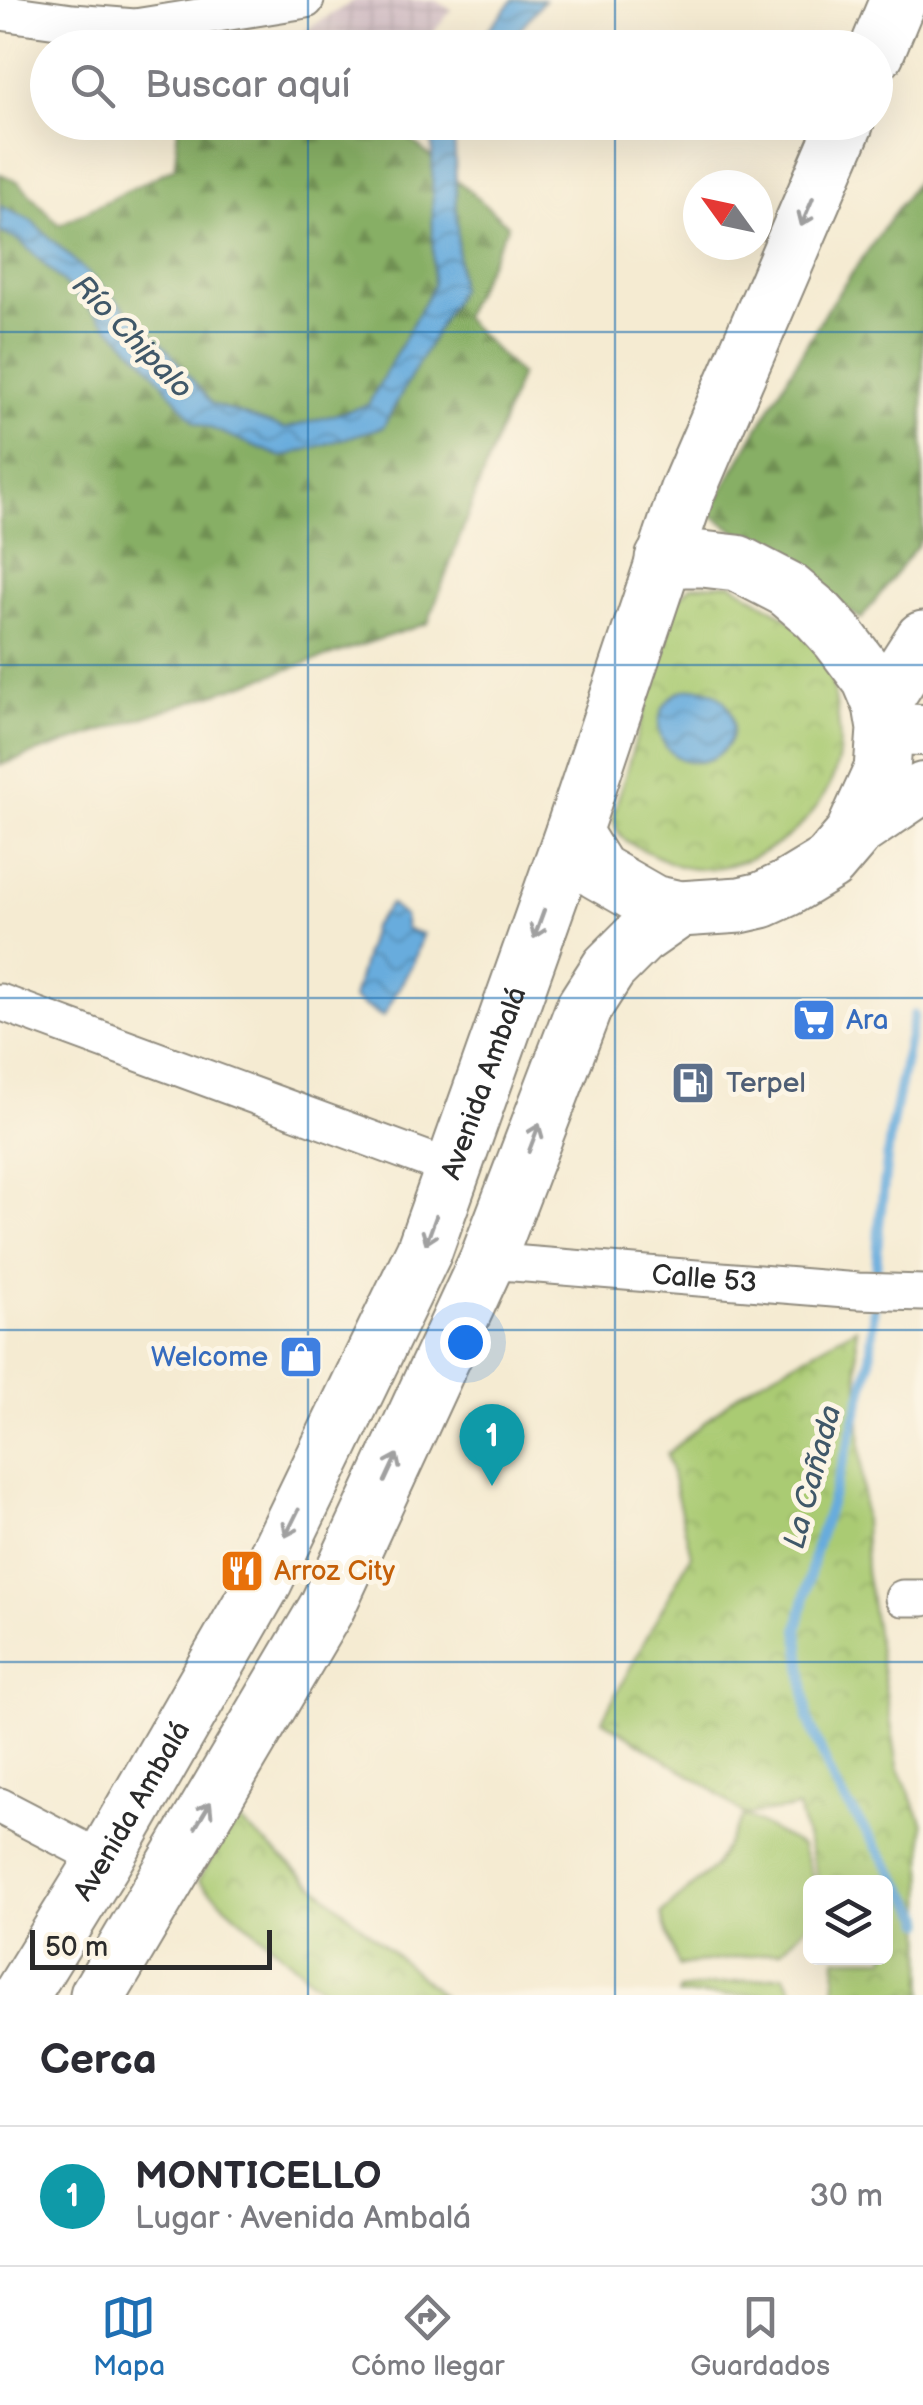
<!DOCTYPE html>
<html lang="es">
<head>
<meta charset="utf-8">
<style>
  body { margin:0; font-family:"Balsamiq Sans",sans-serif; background:#f7f7f7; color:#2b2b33 }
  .controls { position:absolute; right:30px; bottom:30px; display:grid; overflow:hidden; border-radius:15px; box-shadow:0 10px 40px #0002 }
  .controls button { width:90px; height:90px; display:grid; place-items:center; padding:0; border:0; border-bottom:2px solid #e1e1e2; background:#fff; color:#2b2b33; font:50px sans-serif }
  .compass { position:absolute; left:683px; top:170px; width:90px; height:90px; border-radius:50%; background:#fff; box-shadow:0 10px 40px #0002; rotate:303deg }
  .scale { position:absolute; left:30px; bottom:25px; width:242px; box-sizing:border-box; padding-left:10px; border:5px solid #2b2b2b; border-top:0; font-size:28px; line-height:35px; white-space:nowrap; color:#2b2b2b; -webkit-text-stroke:8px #fcf5e5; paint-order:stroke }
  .you { position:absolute; left:465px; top:1342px; width:35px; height:35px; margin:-25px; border:8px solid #fff; border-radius:50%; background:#1a73e8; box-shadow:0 0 0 15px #1a73e833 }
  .badge { display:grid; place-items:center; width:65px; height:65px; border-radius:50%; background:#1f6fb2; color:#fff; font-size:32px; font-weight:700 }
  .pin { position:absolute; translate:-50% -82px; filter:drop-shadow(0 2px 5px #0008) }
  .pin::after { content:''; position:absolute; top:52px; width:35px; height:30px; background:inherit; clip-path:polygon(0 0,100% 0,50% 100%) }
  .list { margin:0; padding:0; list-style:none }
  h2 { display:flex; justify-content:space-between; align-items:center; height:130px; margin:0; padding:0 40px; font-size:42px }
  h2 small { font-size:32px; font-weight:400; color:#7c7c81 }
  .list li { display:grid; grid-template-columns:65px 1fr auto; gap:30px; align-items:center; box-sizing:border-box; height:140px; padding:0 40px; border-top:2px solid #e1e1e2 }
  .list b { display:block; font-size:38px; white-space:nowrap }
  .list p { margin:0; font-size:32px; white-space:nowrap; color:#7c7c81 }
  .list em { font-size:32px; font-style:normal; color:#7c7c81 }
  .icon { flex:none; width:55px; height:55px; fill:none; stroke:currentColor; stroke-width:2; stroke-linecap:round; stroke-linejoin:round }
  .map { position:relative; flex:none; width:923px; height:1995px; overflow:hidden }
  .search { position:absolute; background:#fff; box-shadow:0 10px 40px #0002; left:30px; right:30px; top:30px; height:110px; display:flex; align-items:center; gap:25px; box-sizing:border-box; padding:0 35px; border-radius:55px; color:#7c7c81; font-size:38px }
  .sheet { height:270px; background:#fff }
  nav { display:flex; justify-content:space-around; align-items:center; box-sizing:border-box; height:140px; border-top:2px solid #e1e1e2; background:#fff; font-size:28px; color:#7c7c81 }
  nav a { display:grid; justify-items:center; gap:5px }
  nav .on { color:#1f6fb2 }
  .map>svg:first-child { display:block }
  .industrial { fill:url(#industrial-grid) }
  .green { fill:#aacb73; stroke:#6a7b4f; stroke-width:2.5 }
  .forest { fill:url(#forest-firs); stroke:#596d48; stroke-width:2.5 }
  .park { fill:url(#park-crowns); stroke:#6a7b4f; stroke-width:2.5 }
  .water { fill:url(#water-waves); stroke:#496c84; stroke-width:2.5 }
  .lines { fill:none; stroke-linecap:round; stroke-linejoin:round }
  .stream { stroke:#67acdd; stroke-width:10 }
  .minor-casing { stroke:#908b7e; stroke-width:39 }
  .secondary-casing { stroke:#908b7e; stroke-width:54 }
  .primary-casing { stroke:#908b7e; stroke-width:59 }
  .minor { stroke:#fff; stroke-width:35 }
  .secondary { stroke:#fff; stroke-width:50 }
  .primary { stroke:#fff; stroke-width:55 }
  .oneway { stroke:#a0a0a0 }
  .grid { fill:none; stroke:#1f6fb2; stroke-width:2.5; stroke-opacity:0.55 }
  .labels { text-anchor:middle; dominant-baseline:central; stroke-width:10; stroke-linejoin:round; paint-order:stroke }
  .shop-label { font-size:28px; fill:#366cbe; stroke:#fcf5e5; text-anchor:start }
  .street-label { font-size:28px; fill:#2b2b2b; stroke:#fcf5e5 }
  .service-label { font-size:28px; fill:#4e5e75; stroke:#fcf5e5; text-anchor:start }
  .food-label { font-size:28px; fill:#c56008; stroke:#fcf5e5; text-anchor:start }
  .water-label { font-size:30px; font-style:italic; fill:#405869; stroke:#fcf5e5 }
</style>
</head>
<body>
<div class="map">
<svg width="923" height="1995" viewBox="0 0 923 1995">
  <defs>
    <pattern id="industrial-grid" width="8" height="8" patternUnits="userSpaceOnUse" patternTransform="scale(2.5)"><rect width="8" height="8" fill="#d2bdc5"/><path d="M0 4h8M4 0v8" fill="none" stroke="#b4a3a9"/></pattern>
    <pattern id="forest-firs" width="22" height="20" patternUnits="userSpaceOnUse" patternTransform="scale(2.5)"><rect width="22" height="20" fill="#87af65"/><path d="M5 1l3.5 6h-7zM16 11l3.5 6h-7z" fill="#6f8f53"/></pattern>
    <pattern id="park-crowns" width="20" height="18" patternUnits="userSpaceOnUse" patternTransform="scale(2.5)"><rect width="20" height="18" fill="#aacb73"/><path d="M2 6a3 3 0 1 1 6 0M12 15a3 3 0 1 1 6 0" fill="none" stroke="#92ae64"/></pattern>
    <pattern id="water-waves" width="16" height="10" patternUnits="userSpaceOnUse" patternTransform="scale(2.5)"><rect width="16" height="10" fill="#67acdd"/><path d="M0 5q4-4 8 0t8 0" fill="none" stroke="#558cb3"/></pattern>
  </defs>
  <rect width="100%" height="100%" fill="#fcf5e5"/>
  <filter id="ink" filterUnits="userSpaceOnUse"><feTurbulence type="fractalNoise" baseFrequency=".01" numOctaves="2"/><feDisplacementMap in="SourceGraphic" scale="20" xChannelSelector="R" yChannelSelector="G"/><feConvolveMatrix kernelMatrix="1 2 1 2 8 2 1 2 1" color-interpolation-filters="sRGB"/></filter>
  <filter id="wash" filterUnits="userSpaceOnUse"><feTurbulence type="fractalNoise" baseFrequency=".0048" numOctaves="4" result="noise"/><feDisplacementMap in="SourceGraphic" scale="40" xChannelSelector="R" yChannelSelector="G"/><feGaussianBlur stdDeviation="2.25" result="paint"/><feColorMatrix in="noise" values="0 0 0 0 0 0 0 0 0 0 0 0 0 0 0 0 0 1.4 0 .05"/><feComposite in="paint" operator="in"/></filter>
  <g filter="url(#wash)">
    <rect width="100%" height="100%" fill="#f5ebd2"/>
    <path class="industrial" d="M355,0H434L452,10L427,39L423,47L286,48L283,44Z"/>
    <g class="green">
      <path d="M744,1815L801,1846L815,1882H810V1922L781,1951L678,1966L661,1914L714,1867Z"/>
      <path d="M784,1975L795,1995H678L680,1990Z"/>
    </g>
    <g class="forest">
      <path d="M178,123H329L342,137L400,130L508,225L462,317L520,375L428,623L0,765V174L19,182L59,225L175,167Z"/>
      <path d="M923,172V538L861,619L709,513L827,309Z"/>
    </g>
    <g class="park">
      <path d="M731,583C750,596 794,619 807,635C826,657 832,675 836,704C839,724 842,746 837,765C821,824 759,869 698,869C680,869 664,860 648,852C628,843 617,839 613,816L677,601L691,586Z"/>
      <path d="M856,1328L866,1571L898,1767L923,1823V1995H835L836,1958H886V1882H819L798,1808L744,1815L712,1789L602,1720L691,1555L667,1454L740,1392Z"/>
      <path d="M236,1818L442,1995H329L198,1881Z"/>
    </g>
    <g class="water">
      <path d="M513,0H544L505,47H474Z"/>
      <path d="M432,123H454L459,290L383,427L282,457L195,422L146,362L20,241L0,232V206L32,221L163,344L212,404L285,429L368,405L433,286Z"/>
      <circle cx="696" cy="725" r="37"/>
      <path d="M390,904L404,916L406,929L423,934L414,961L383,1017L353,999L372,927Z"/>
    </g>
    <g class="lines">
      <path class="stream" d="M914,1015L890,1135L879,1226L870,1363L849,1444L815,1551L798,1629L808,1719L835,1785L922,1916L923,1922"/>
    </g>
  </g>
  <g filter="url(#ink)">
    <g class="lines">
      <defs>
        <g id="minor">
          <path d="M0,12L72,22L135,27L306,0"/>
          <path d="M0,1002L453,1169"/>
          <path id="s1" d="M487,1261L858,1291L923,1293"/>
          <path d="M903,1598H923"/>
          <path d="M0,1806L104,1860"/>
        </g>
        <g id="secondary">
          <path d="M885,729L923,730"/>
          <path d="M852,836L923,788"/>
        </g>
        <g id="primary">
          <path d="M876,53L898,0"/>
          <path d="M881,705L923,639"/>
          <path d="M573,832L597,871L653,903L680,909L740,905L762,900L786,889L829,863L852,836L882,770L885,729L881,705L870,679L839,638L818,615L787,589L737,563L702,559H663"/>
          <path id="s2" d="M21,1995L104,1860L265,1580L424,1251L573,832L687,492L846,122"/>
          <path d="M98,1995L327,1607L487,1261L584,1007L609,968L640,937L680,909"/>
        </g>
      </defs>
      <use href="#minor" class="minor-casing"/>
      <use href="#secondary" class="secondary-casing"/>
      <use href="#primary" class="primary-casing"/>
      <use href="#minor" class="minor"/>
      <use href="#secondary" class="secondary"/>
      <use href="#primary" class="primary"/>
    </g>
    <defs><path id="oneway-shaft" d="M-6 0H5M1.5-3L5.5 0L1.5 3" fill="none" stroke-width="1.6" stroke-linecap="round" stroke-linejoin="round" transform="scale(2.5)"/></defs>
    <g class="oneway">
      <use href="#oneway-shaft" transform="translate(807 212) rotate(113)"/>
      <use href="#oneway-shaft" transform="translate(539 924) rotate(110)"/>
      <use href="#oneway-shaft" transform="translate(534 1138) rotate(-69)"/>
      <use href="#oneway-shaft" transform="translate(431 1230) rotate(110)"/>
      <use href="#oneway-shaft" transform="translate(391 1468) rotate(-65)"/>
      <use href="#oneway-shaft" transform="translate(292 1523) rotate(116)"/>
      <use href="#oneway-shaft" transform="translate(203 1815) rotate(-59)"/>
    </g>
  </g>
  <path class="grid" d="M308,0V48M615,0V48M308,122V1995M615,122V1995M0,332H923M0,665H923M0,998H923M0,1330H923M0,1662H923"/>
  <defs>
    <symbol id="supermarket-square" viewBox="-11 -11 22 22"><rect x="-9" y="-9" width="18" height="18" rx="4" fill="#3f7fe0" stroke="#fcf5e5"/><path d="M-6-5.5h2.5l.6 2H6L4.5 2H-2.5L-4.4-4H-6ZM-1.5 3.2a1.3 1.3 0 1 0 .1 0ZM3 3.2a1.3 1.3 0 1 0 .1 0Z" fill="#fff"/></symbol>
    <symbol id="fuel-square" viewBox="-11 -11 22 22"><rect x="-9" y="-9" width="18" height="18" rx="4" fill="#5c6f8a" stroke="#fcf5e5"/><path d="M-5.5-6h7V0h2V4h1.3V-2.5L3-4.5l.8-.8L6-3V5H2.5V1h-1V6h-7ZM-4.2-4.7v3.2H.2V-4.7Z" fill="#fff"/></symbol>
    <symbol id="shop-square" viewBox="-11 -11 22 22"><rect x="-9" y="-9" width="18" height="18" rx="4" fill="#3f7fe0" stroke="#fcf5e5"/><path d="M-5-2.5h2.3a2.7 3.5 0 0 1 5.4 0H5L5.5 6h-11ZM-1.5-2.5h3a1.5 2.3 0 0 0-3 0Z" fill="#fff"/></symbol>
    <symbol id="restaurant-square" viewBox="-11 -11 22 22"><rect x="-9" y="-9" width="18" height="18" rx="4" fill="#e8710a" stroke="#fcf5e5"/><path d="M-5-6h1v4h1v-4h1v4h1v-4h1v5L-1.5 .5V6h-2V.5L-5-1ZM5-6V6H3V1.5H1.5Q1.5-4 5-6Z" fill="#fff"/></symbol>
  </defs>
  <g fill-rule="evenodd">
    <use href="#supermarket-square" x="789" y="995" width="50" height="50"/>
    <use href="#fuel-square" x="668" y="1058" width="50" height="50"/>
    <use href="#shop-square" x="276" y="1332" width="50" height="50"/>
    <use href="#restaurant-square" x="217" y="1546" width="50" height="50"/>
  </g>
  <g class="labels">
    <g class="shop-label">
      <text x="846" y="1020">Ara</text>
      <text x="268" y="1357" text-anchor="end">Welcome</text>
    </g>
    <g class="street-label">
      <text stroke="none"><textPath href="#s2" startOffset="1025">Avenida Ambalá</textPath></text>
      <text stroke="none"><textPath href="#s1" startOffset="218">Calle 53</textPath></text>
      <text stroke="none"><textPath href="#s2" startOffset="215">Avenida Ambalá</textPath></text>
    </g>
    <g class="service-label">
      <text x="726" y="1083">Terpel</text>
    </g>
    <g class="food-label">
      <text x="274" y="1571">Arroz City</text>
    </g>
    <g class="water-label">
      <text transform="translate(132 337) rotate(46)">Río Chipalo</text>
      <text transform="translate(813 1477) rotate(-75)">La Cañada</text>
    </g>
  </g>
</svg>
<div class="controls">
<button><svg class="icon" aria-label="layers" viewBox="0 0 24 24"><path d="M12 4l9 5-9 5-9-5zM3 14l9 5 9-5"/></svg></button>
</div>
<svg class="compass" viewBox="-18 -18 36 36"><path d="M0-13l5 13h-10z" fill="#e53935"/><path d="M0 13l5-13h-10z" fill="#7c7c81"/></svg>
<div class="scale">50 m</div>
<div class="you"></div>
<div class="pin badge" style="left:492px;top:1486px;background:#0f9aa8">1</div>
<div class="search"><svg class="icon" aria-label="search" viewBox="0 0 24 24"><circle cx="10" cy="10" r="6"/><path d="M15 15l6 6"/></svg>Buscar aquí</div>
</div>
<section class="sheet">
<h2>Cerca<small></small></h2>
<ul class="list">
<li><span class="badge" style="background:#0f9aa8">1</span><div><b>MONTICELLO</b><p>Lugar · Avenida Ambalá</p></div><em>30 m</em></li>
</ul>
</section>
<nav>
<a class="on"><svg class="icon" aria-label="map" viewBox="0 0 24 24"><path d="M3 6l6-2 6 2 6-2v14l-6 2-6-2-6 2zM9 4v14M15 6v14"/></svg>Mapa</a>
<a><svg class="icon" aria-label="directions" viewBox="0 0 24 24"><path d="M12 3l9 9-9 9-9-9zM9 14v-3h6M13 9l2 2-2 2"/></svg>Cómo llegar</a>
<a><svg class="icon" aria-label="saved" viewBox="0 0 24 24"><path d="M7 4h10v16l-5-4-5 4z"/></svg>Guardados</a>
</nav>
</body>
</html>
